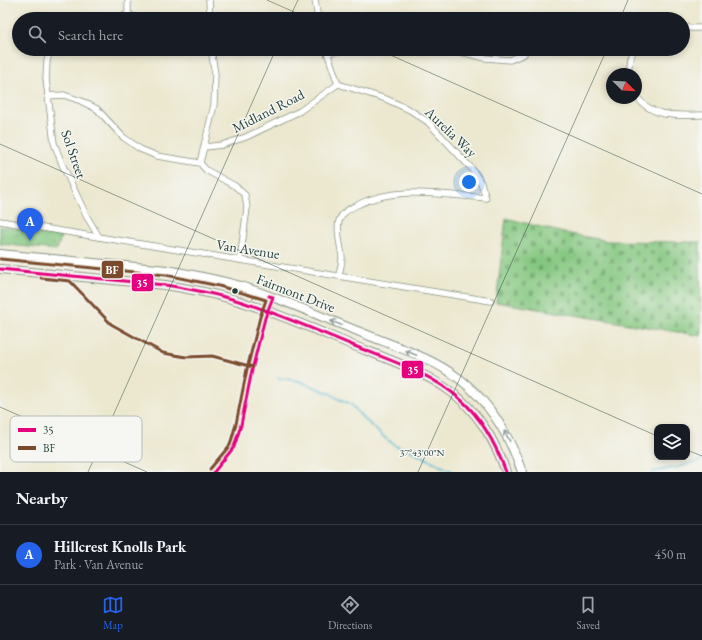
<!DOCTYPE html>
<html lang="en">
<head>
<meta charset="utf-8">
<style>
  body { margin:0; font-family:"EB Garamond",serif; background:#242831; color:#f1f3f6 }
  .controls { position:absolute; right:12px; bottom:12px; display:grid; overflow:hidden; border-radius:8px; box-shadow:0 2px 6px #0003 }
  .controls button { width:36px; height:36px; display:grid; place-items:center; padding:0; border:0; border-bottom:1px solid #363941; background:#171b24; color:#f1f3f6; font:20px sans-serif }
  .compass { position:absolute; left:606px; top:68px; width:36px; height:36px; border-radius:50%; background:#171b24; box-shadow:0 2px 6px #0003; rotate:114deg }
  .you { position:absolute; left:469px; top:182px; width:14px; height:14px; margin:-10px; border:3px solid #fff; border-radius:50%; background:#1a73e8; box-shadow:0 0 0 6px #1a73e833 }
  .badge { display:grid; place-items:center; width:26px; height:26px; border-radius:50%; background:#2563eb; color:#fff; font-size:13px; font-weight:700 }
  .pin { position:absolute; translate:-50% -33px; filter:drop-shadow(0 1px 2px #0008) }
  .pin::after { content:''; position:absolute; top:21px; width:14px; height:12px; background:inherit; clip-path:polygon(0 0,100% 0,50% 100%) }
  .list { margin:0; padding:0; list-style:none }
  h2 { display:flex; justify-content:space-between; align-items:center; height:52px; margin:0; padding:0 16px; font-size:17px }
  h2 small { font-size:13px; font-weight:400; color:#9ea1a6 }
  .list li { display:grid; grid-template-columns:26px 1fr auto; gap:12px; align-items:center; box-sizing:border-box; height:60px; padding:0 16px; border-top:1px solid #363941 }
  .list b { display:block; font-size:15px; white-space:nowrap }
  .list p { margin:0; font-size:13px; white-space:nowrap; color:#9ea1a6 }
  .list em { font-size:13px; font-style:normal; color:#9ea1a6 }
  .icon { flex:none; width:22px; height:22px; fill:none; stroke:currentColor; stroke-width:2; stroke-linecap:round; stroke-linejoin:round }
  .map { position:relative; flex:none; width:702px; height:472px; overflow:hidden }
  .search { position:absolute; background:#171b24; box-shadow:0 2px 6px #0003; left:12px; right:12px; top:12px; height:44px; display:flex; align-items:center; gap:10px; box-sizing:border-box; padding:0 14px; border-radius:22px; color:#9ea1a6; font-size:15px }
  .sheet { height:112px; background:#171b24 }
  nav { display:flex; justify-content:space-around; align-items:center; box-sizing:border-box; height:56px; border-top:1px solid #363941; background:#171b24; font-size:11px; color:#9ea1a6 }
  nav a { display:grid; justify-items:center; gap:2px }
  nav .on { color:#2563eb }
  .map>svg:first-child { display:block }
  .cemetery { fill:url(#cemetery-stones); stroke:#52825a }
  .park { fill:url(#park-tufts); stroke:#52825a }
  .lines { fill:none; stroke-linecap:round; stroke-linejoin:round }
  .stream { stroke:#55b9d4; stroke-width:2 }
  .minor-casing { stroke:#869282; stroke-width:7 }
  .secondary-casing { stroke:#869282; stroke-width:10 }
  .minor { stroke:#fff; stroke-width:5.5 }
  .secondary { stroke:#fff; stroke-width:8 }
  .bus-1-casing { stroke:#f6f6f2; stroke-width:6 }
  .bus-2-casing { stroke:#f6f6f2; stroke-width:6 }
  .bus-1 { stroke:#e5007d; stroke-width:3 }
  .bus-2 { stroke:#7a4b2a; stroke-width:3 }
  .oneway { stroke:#8f9e9a }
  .ticks { fill:none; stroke:#1f3d34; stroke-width:1; stroke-opacity:0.45 }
  .bus-dot { fill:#1f3d34; stroke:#f6f6f2; stroke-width:1.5 }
  .labels { text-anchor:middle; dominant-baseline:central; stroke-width:3; stroke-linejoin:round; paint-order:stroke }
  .street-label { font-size:14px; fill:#1f3d34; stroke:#f6f6f2 }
  .key { fill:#f6f6f2; stroke:#b6beb9; stroke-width:1 }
  .key-label { font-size:11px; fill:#1f3d34 }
  .ticks-label { font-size:10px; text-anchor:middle; fill:#1f3d34; stroke:#f6f6f2; stroke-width:3; stroke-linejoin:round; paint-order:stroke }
  .line-badge { stroke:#f6f6f2; stroke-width:1.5 }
  .badge-label { font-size:11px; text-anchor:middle; font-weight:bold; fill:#fff }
</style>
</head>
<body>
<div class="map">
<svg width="702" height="472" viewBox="0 0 702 472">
  <defs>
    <pattern id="cemetery-stones" width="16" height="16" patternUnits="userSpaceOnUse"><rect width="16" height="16" fill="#85c780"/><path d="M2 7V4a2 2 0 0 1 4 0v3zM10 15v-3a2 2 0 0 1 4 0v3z" fill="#6ca36a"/></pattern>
    <pattern id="park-tufts" width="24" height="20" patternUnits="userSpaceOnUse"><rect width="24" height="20" fill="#85c780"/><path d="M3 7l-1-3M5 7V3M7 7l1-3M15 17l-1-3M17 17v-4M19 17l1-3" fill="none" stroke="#6ca36a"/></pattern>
  </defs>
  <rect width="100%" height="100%" fill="#f6f6f2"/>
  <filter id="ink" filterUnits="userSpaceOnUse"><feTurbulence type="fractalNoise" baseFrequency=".025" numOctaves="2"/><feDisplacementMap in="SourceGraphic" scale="8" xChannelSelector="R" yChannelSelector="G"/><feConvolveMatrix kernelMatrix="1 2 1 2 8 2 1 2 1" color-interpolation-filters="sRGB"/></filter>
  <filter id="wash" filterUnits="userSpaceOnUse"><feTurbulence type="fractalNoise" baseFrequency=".012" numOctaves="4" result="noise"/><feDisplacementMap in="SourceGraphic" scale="16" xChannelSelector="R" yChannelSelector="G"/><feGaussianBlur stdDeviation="0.9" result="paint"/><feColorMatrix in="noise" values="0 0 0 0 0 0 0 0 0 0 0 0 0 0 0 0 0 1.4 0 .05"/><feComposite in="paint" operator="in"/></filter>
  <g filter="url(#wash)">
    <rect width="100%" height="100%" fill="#ece8d0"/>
    <path class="cemetery" d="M506,218L560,232L608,241L700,242L701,336L496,302Z"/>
    <path class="park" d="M0,226L61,237L57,250L0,244Z"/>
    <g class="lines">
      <g class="stream">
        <path d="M278,378L299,381L329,393L339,399L351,404L362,417L385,438L396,446L406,448L453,472"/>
        <path d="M652,472L679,467L702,460"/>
      </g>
    </g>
  </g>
  <g filter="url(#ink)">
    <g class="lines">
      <defs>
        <g id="minor">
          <path d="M128,0V14L140,19"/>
          <path d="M209,0L210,19"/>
          <path d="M315,0L318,19"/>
          <path d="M116,19L128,14"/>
          <path d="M683,28H702"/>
          <path d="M50,49L47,61L46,79L54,143L62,164L87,217L99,237"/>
          <path d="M211,49L215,74L214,105L200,163L206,170L235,186L245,195L247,208L240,260"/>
          <path d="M326,49L338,84"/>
          <path d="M448,49L486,58L510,60L524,54"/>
          <path d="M327,53L349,49"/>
          <path d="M628,74L630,57L635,49"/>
          <path d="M338,84L386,99L410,110L428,122L472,169L481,183L486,198C443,195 396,185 357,205C349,209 342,212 339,221C336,232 341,246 342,257C342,263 340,270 339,275"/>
          <path d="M48,96L64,95L81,101L97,109L123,137L140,149L157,156L200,163"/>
          <path d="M636,96C653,119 677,115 702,115"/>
          <path d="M205,147L222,145L246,137L300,111L338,84"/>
          <path d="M0,221L491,301"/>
        </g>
        <g id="secondary">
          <path d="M0,254L167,270C194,275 221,280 247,288C287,301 326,319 365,334C397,347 433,358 461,380C490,403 510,437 522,472"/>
          <path d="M0,269L165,285C191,289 217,294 242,302C279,314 316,330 352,345C385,358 421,370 450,391C477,410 496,442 506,472"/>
        </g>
      </defs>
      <use href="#minor" class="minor-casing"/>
      <use href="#secondary" class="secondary-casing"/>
      <use href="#minor" class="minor"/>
      <use href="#secondary" class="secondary"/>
      <defs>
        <g id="bus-1">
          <path d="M0,269L165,285C191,289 217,294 242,302C279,314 315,330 352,345C389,360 429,372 460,399C482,418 496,445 506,472"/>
          <path d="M214,472L234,447L241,425L252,370L265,318L273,297L269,296"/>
        </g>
        <g id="bus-2">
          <path d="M0,259L166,275L219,286L266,300L260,317L247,369L236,424L230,445L210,469"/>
          <path d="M41,278L70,281L111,324L163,353L186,357L212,356L253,367"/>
        </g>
      </defs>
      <use href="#bus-1" class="bus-1-casing"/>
      <use href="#bus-2" class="bus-2-casing"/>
      <use href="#bus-1" class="bus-1"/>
      <use href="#bus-2" class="bus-2"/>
    </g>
    <defs><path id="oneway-shaft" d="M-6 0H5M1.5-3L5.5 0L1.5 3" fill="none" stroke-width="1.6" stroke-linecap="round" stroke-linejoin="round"/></defs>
    <g class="oneway">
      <use href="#oneway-shaft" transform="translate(336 323) rotate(-158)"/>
      <use href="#oneway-shaft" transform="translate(411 353) rotate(-157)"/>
      <use href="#oneway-shaft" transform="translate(507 436) rotate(-118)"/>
    </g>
  </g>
  <path class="ticks" d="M267,0L310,19M289,19L298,0M620,19L628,0M377,49L702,194M0,144L657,436M0,407L147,472M687,450L702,456M88,472L276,49M418,472L607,49"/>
  <circle class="bus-dot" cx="235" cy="291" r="3.5"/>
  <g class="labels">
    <g class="street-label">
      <text transform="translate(268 111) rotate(-27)">Midland Road</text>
      <text transform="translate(451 132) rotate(44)">Aurelia Way</text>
      <text transform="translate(74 154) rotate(71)">Sol Street</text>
      <text transform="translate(248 249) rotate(9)">Van Avenue</text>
      <text transform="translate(296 293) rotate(21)">Fairmont Drive</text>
    </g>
  </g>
  <rect x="10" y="416" width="132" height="46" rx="6" class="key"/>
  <rect x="18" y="428" width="18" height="4" fill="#e5007d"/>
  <rect x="18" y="446" width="18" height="4" fill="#7a4b2a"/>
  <g class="key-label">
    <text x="43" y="434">35</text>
    <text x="43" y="452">BF</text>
  </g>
  <g class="ticks-label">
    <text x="422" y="456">37°43'00"N</text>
  </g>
  <g class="line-badge">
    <rect x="101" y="260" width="23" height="19" rx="4" fill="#7a4b2a"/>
    <rect x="131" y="273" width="23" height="19" rx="4" fill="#e5007d"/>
    <rect x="401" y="360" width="23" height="19" rx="4" fill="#e5007d"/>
  </g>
  <g class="badge-label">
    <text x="112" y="274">BF</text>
    <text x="142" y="287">35</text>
    <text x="413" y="374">35</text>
  </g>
</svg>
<div class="controls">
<button><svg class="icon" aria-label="layers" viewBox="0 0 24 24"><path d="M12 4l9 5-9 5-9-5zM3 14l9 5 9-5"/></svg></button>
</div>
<svg class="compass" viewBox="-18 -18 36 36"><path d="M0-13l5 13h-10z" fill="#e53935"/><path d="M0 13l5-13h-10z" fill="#9ea1a6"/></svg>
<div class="you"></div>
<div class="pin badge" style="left:30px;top:241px">A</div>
<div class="search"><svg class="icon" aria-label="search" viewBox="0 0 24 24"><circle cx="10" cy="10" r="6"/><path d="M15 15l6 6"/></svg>Search here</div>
</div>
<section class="sheet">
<h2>Nearby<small></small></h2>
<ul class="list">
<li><span class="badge">A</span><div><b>Hillcrest Knolls Park</b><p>Park · Van Avenue</p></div><em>450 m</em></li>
</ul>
</section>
<nav>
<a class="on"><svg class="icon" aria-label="map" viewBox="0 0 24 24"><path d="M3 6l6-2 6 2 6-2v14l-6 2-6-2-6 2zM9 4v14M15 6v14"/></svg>Map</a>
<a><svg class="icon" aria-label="directions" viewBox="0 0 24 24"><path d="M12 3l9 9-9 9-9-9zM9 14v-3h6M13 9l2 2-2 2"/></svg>Directions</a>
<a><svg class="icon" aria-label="saved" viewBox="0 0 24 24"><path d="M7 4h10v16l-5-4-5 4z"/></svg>Saved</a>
</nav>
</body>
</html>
